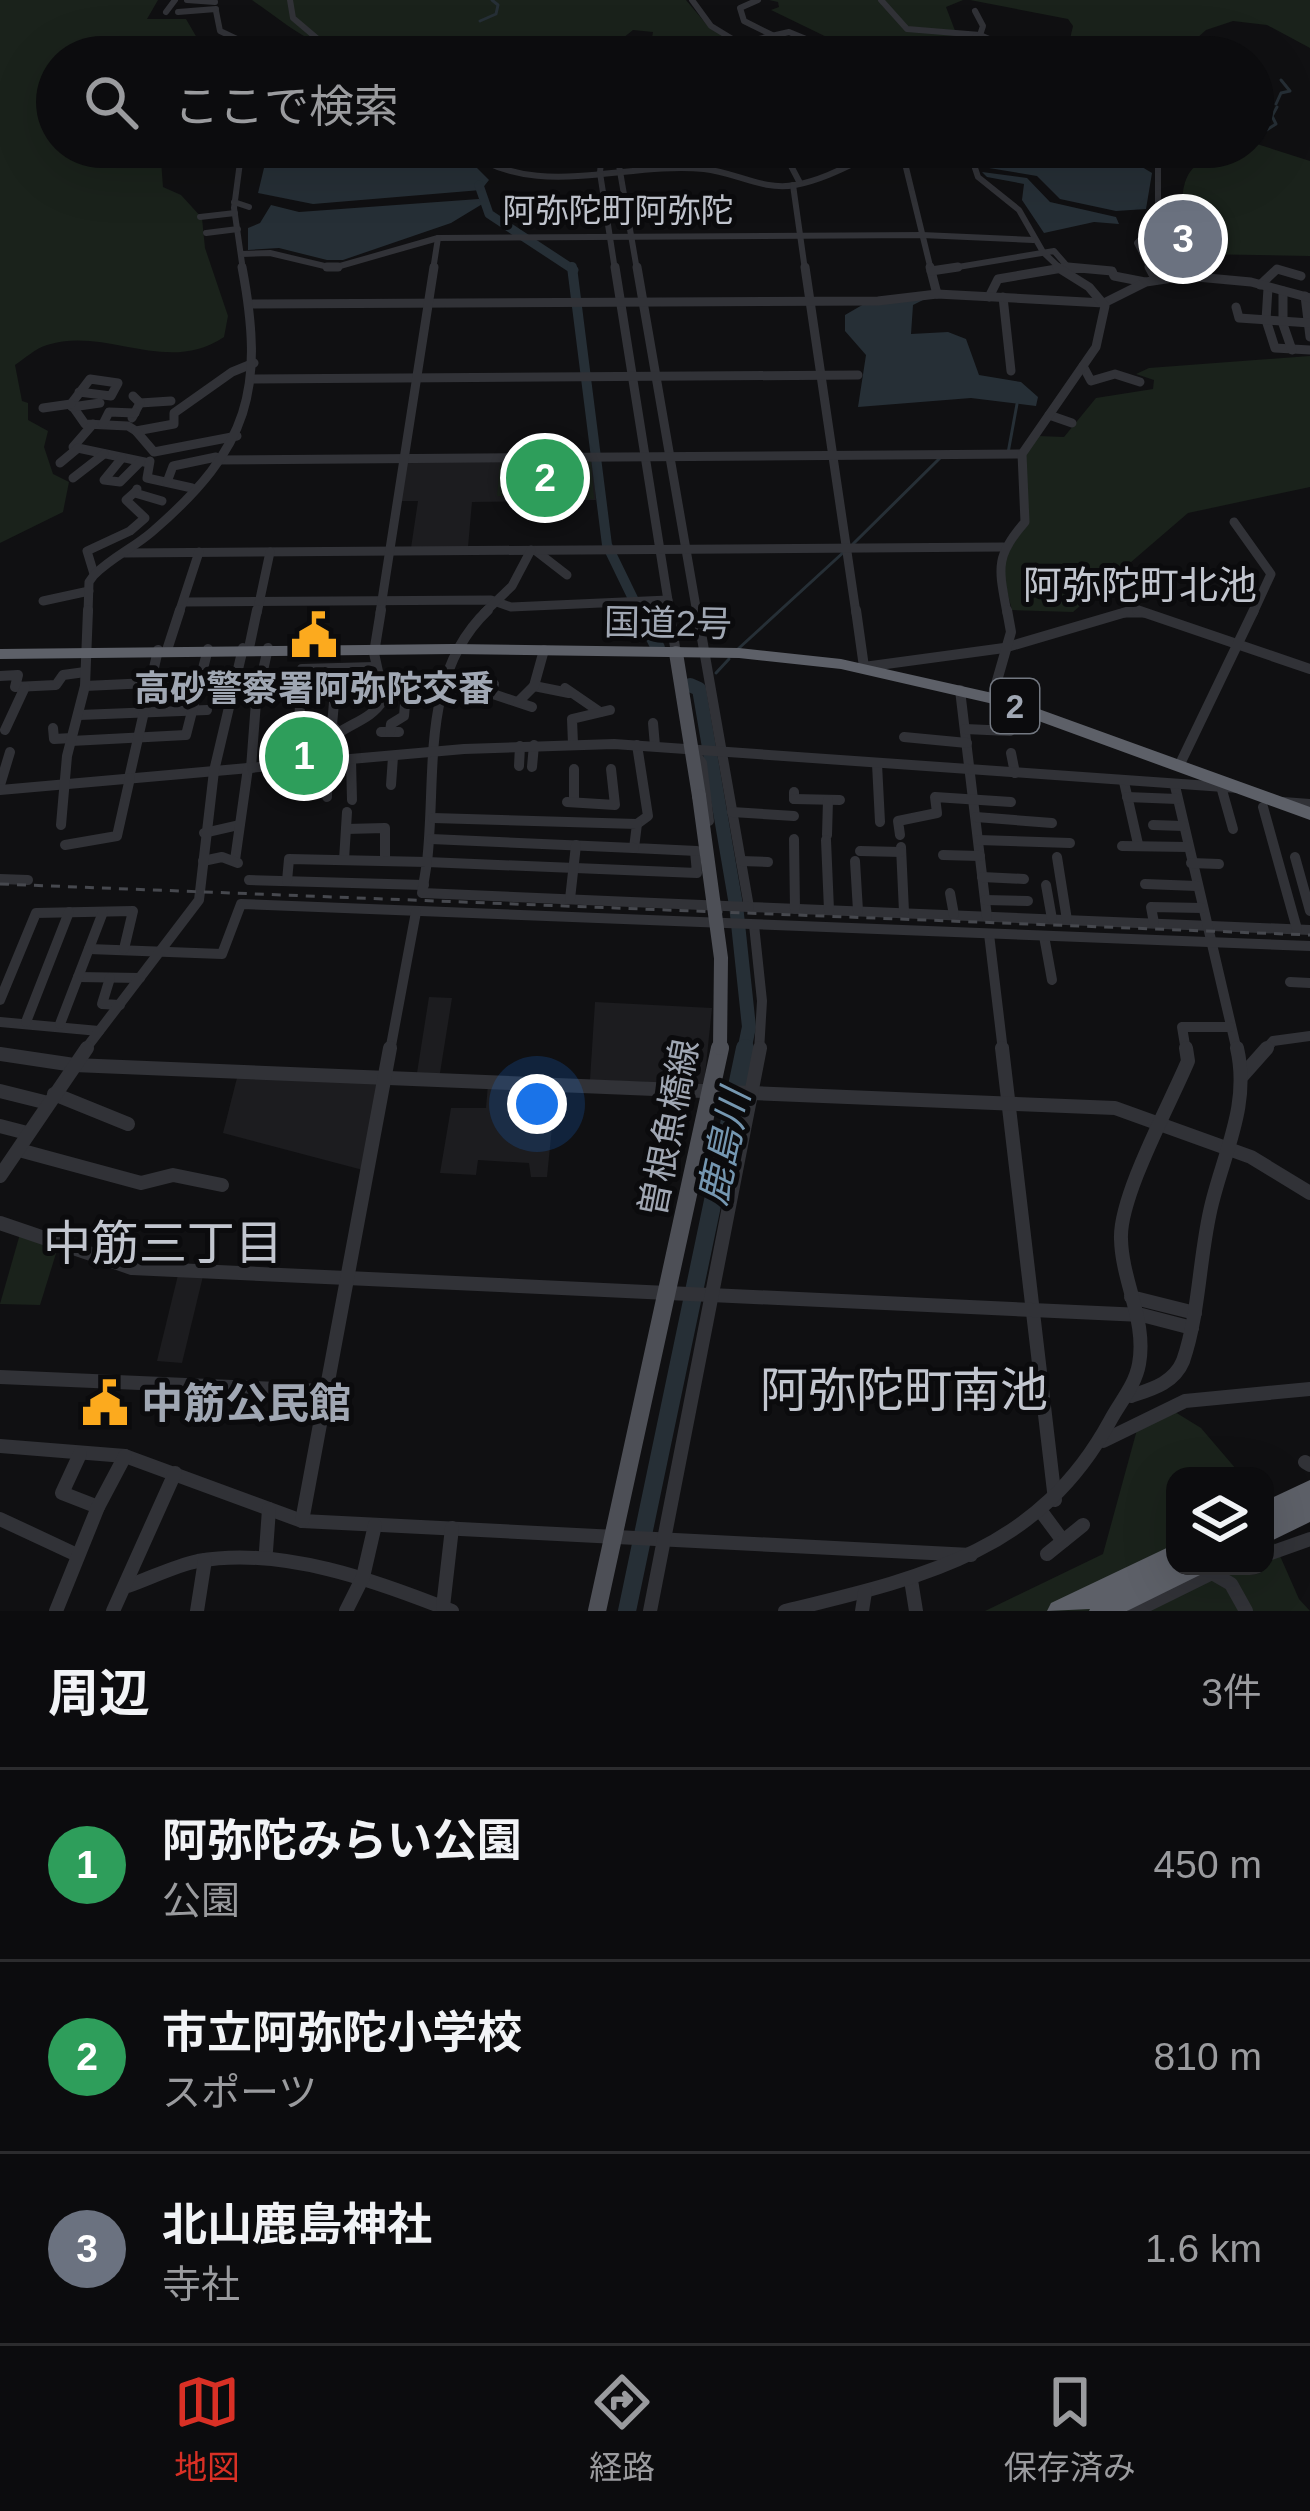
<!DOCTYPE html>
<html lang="ja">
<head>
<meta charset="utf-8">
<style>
  body { margin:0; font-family:Helvetica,"Noto Sans JP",sans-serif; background:#151517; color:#f1f3f6 }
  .controls { position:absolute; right:36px; bottom:36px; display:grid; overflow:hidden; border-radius:24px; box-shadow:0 12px 48px #0002 }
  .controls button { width:108px; height:108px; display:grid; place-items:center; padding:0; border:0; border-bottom:3px solid #2c2c2e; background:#0c0c0e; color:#f1f3f6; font:60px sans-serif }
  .you { position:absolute; left:537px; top:1104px; width:42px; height:42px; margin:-30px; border:9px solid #fff; border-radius:50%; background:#1a73e8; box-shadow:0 0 0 18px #1a73e833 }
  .badge { display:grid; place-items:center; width:78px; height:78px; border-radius:50%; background:#d93025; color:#fff; font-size:39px; font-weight:700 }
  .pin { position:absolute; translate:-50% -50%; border:6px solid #fff; box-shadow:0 3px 12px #0006 }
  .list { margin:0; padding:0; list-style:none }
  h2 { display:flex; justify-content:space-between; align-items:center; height:156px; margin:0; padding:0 48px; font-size:51px }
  h2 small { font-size:39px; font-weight:400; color:#9a9b9e }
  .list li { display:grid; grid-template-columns:78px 1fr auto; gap:36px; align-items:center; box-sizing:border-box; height:192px; padding:0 48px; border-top:3px solid #2c2c2e }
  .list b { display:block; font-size:45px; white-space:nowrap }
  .list p { margin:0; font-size:39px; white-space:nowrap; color:#9a9b9e }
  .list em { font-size:39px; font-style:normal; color:#9a9b9e }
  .icon { flex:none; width:66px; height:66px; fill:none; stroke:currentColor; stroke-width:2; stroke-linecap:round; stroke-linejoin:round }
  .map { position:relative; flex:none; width:1310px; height:1611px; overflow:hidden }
  .search { position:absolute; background:#0c0c0e; box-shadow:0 12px 48px #0002; left:36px; right:36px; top:36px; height:132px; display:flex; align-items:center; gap:30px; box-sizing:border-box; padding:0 42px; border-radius:66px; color:#9a9b9e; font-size:45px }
  .sheet { height:732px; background:#0c0c0e }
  nav { display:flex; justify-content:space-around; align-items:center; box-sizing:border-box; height:168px; border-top:3px solid #2c2c2e; background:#0c0c0e; font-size:33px; color:#9a9b9e }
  nav a { display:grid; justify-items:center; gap:6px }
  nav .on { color:#d93025 }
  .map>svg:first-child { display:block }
  .built { fill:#1c1c1f }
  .green { fill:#1a221b }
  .water { fill:#262f36 }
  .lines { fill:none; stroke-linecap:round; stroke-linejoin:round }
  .stream { stroke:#262f36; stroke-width:3 }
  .river-far3 { stroke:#262f36; stroke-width:9 }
  .river-far2 { stroke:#262f36; stroke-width:10 }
  .river-far1 { stroke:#262f36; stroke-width:14 }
  .river { stroke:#262f36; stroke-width:18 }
  .minor-far3 { stroke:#313237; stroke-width:6 }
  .minor-far2 { stroke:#313237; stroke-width:9 }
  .minor-far1 { stroke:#313237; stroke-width:10 }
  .minor { stroke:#313237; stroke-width:14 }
  .major-far1 { stroke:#4d4f56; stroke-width:14 }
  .major { stroke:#4d4f56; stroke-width:18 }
  .highway { fill:#5d6068; fill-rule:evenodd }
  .rail { stroke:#46484e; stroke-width:3; stroke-dasharray:9 8; stroke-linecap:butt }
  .major-bridge { stroke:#4d4f56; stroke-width:14 }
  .labels { text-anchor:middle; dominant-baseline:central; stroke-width:10; stroke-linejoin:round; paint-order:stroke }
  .far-neighbourhood-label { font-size:33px; fill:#c2c6cf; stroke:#0b0b0d }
  .shield { fill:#0b0b0d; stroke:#737881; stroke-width:3 }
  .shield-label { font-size:33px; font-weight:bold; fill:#a0a7b3 }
  .street-label { font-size:36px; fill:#a0a7b3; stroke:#0b0b0d }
  .poi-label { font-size:36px; font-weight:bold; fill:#a0a7b3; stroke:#0b0b0d }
  .neighbourhood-label { font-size:39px; fill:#c2c6cf; stroke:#0b0b0d }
  .water-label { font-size:39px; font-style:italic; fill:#7597b1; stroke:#0b0b0d }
  .near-poi-label { font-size:42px; font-weight:bold; fill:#a0a7b3; stroke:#0b0b0d; text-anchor:start }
  .near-neighbourhood-label { font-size:48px; fill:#c2c6cf; stroke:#0b0b0d }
</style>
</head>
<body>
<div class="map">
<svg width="1310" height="1611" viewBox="0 0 1310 1611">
  <rect width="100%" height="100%" fill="#101012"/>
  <g class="built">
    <path d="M412,461H593L596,500L472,502L468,547L411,548L418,501H400L406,464Z"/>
    <path d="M429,997L452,998L440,1073H417Z"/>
    <path d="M595,1002L712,1008L704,1084L590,1080Z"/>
    <path d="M238,1074L380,1082L363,1170L223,1133Z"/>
    <path d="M488,1084L556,1087L547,1177H531L529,1163L478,1160L476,1175L440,1173L451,1108H486Z"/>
    <path d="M178,1275L203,1276L182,1363L157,1361Z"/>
  </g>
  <g class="green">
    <path d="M0,0H158L147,19H186L197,38L199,57H57V147H160L163,187L181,195L202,218L205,248L228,316L224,337C166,376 107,326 47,345C36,348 24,359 15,365L22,401L28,403V420L48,431L44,447L53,474L69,482L63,512L0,543Z"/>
    <path d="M252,0H686L707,25L724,34L729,57H649L653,32L633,30L618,42L616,53L596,57H375L395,41C322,60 310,40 252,0Z"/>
    <path d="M769,0H963L946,7L965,57H868L771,10L779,7L778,2Z"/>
    <path d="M970,0H1310V48L1267,25L1233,21L1206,30L1176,57H1103L1070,39L1073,26L1068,19Z"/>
    <path d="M1257,144L1310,161V256L1195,254V242L1170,221L1183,209C1179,153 1217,157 1257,144Z"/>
    <path d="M1310,356V487L1188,513L1073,612L1012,610C1000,565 1000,559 1029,523L1025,454L1038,436L1064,437L1096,398L1153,389L1154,380L1136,374L1149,368Z"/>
    <path d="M591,461L594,499L497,496L500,462Z"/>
    <path d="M20,1234L58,1247L40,1305L0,1304Z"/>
    <path d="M1175,1412L1201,1428L1242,1476H1175V1566H1265V1522L1299,1599L1310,1611H985L1103,1554L1138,1426Z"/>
  </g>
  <g class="water">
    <path d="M268,147H456L489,180L481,190L313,204L258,193L264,168L258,164L271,152Z"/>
    <path d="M981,147H1080C1088,164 1111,163 1129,160L1133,155L1129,147H1141L1152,156L1142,167L1152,173L1146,209L1116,211L1060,199L1037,176L989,168Z"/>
    <path d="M982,172L1027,178L1050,202L1116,217L1119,224L1094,222L1044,233L1022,200L1024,184L987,177Z"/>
    <path d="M479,199L484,203L451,223L343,260H327L279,248L248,250V228L260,223L271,205L299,212Z"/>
    <path d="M925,299L913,305L911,334L948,332L966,339L979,375L1021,382L1038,397L1036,406L971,398L858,407L866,355L845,331V315L864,304Z"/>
  </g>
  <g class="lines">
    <g class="stream">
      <path d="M480,21L496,14L498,5L492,0"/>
      <path d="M409,45V57"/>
      <path d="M1276,104L1281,93L1290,91L1281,80"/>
      <path d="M1265,131L1276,124L1272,116L1277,107"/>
      <path d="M1253,137L1263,132"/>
      <path d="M1161,163L1234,147"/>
      <path d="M1008,453L1017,404"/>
      <path d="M853,544L940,458"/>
      <path d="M738,649L846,550"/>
      <path d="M716,673L729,659"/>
    </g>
    <path class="river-far3" d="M479,185L489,214L574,270"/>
    <path class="river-far2" d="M572,267L607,545L640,613"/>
    <g class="river-far1">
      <path d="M639,610L658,648"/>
      <path d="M690,685L699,689L736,905L749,1027L744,1051"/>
    </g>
    <path class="river" d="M627,1611L745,1048"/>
    <g class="minor-far3">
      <path d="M187,0L215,2"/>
      <path d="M290,0L293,18L339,57"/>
      <path d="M692,0L711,26L762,57"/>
      <path d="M758,0L740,8L744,21L772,35"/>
      <path d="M881,0L907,29L980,35L1028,56"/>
      <path d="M216,11L220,31L239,40L247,57"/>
      <path d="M975,11L983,26L980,35"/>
      <path d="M166,12L175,0"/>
      <path d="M178,12L216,9"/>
      <path d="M976,36L981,57"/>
      <path d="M741,43L789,32L850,57"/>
      <path d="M244,51L275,45L294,57"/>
      <path d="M1032,55L1053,53"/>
      <path d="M643,57L648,41"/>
      <path d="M242,147L234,208L243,270"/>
      <path d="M462,147C532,203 623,161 704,169C735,172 763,191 795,185C828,179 858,160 889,147"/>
      <path d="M781,147L800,183"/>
      <path d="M901,147L931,270"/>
      <path d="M968,147L978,177L1019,210L1043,252L1062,270"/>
      <path d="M1145,147L1158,161V220L1137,243L1151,270"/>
      <path d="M602,148L600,173L615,270"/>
      <path d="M616,148L637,270"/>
      <path d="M756,160L769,147"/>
      <path d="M214,162H238"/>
      <path d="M793,185L805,270"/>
      <path d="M234,202L249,207"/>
      <path d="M200,217L235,213"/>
      <path d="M206,233L238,229"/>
      <path d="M242,254L270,253L333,268L438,238L922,235L1033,240"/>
      <path d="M433,270L438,238"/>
      <path d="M940,270L1054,251L1068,267"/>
      <path d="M1053,270H1097"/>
    </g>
    <g class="minor-far2">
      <path d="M327,267H338"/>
      <path d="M615,267L670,613"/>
      <path d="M637,267L697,613"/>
      <path d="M805,267L856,613"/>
      <path d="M930,267L937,294"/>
      <path d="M1149,267L1156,280"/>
      <path d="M931,271L958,267"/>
      <path d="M1260,285L1277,269L1301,276"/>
      <path d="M1268,288L1266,320L1275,348L1310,350"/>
      <path d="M1283,291V324L1292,350"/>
      <path d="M1305,296L1310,337"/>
      <path d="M989,297L998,279L1068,267L1112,271L1114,276L1145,282"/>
      <path d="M1003,297L1011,371"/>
      <path d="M253,304L878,301L937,294L1104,303L1146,282L1186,276L1251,282L1310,298"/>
      <path d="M1236,307L1239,318L1310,323"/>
      <path d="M1083,366L1091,381L1115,374L1140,382"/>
      <path d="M253,379L858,375"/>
      <path d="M79,392L111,396L118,383L90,379L71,404L85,424L128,426L136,431L174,424V413L232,372L254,363"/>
      <path d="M140,403L171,401"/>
      <path d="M72,407L100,403"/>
      <path d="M43,408L71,404"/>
      <path d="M1049,415L1072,423"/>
      <path d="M132,418L140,403L133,396"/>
      <path d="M93,424L73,447L149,463"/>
      <path d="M103,424L109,412L135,413"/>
      <path d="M136,431L154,452L237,436"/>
      <path d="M122,458L104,480L120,482L140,462"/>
      <path d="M216,460L1022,454"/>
      <path d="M150,461L147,478L192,488"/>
      <path d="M60,463L78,448"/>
      <path d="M73,478L104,454"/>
      <path d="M167,482L173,466L216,457"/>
      <path d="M137,489L135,493L162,501"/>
      <path d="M1234,522L1271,574L1253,613"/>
      <path d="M536,551L567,575"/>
      <path d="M125,553L1003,547"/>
      <path d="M94,574L87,551L130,531L145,518L126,500L135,492"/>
      <path d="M43,601L89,591"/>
      <path d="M185,602L491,600L511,607L668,600"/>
      <path d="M88,613L89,582L94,575C112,557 135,547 153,531C250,447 265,389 242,267"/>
      <path d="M179,613L199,552"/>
      <path d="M257,613L270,552"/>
      <path d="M380,613L434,267"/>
      <path d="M484,613L512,586L531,550"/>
      <path d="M1007,613C999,569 994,557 1025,522L1022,454L1096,347L1105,306L1089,287L1057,267"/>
      <path d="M1123,613H1145"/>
    </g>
    <g class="minor-far1">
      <path d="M488,610C419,675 437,776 427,862L697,873L695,851"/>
      <path d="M669,610L676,653"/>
      <path d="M697,610L749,907L1310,930"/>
      <path d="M856,610L864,667L1004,648L1133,610"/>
      <path d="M1137,610L1310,669"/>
      <path d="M249,648L257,610"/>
      <path d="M167,650L180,610"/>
      <path d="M337,669L332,725L337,731"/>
      <path d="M0,676L18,675L15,687L56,685L63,675L85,672"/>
      <path d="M85,686L149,683"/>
      <path d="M534,686L569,693"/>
      <path d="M565,688L600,712"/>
      <path d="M960,690L987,917"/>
      <path d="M334,691L384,692"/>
      <path d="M490,693L532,707"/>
      <path d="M992,698L1011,632L1007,610"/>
      <path d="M485,702L494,684"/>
      <path d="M518,702L534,686L544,650"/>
      <path d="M79,715L207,710"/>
      <path d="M653,723L655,746"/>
      <path d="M53,728L54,739L72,738"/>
      <path d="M965,729L1010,731"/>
      <path d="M5,730L25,687"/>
      <path d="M381,732H399"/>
      <path d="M390,732L391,724L404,716L406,692L444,691"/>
      <path d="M904,737L967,743"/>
      <path d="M71,741L186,735L208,649"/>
      <path d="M328,741H298L302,669L374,667"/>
      <path d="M573,744L572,719L610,710"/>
      <path d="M637,745L648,816L637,824"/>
      <path d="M695,753L702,763L709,821"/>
      <path d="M1011,753L1015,773"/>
      <path d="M351,760L352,800"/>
      <path d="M877,764L880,822"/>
      <path d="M519,766L520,746"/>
      <path d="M1179,766L1254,610"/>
      <path d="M532,767L534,745"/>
      <path d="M251,768L256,702L268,648"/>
      <path d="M574,769V802"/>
      <path d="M129,778L158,650"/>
      <path d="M1124,782L1138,844"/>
      <path d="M0,785L10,752"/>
      <path d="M391,785L393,757"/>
      <path d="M1175,786L1237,1051"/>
      <path d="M0,790L464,749L614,744L1238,788"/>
      <path d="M1222,790L1233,829"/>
      <path d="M794,792V799"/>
      <path d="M327,797L328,741C347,723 370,722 384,699L374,653L381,610"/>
      <path d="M1127,797L1177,799"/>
      <path d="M794,799L840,800"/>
      <path d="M567,802L615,805L611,769"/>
      <path d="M1283,802L1310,804"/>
      <path d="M1263,807L1297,929"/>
      <path d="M732,812L794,816"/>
      <path d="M976,817L1052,823"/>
      <path d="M433,818L637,824L634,848L697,851"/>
      <path d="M61,825L67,756L85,686L88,610"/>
      <path d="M1153,825L1183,826"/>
      <path d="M346,829L385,828V861"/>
      <path d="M204,833L239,825"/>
      <path d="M827,835L828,800"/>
      <path d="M900,835L898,821L937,813L935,797L1011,802"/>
      <path d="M431,839L634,848"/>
      <path d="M794,839L795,909"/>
      <path d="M826,840L829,910"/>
      <path d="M978,840L1070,843"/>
      <path d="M65,845L117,836L130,778"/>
      <path d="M1122,846L1188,847"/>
      <path d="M901,847L904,912"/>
      <path d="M860,851L901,852"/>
      <path d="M943,855L980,856"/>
      <path d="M1057,857L1067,920"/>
      <path d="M1295,857L1310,911"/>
      <path d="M235,860L248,768"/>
      <path d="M344,860L347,812"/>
      <path d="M203,861L222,857L238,863"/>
      <path d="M741,861L768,862"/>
      <path d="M855,861L858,911"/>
      <path d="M1191,863L1219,864"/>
      <path d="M982,877L1024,879"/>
      <path d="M0,879L28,880"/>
      <path d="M249,880L424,885"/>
      <path d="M287,881L289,859L427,862L422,893L749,907"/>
      <path d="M1145,884L1197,886"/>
      <path d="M1046,885L1052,919"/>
      <path d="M950,893L954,915"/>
      <path d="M570,899L576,845"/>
      <path d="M985,900L1028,901"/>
      <path d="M1154,923L1151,907L1202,908"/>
      <path d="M754,925L762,1001L759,1051"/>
      <path d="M989,934L1003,1051"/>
      <path d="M1044,936L1052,980"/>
      <path d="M89,949L222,954L241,904L1310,946"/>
      <path d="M78,977L140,978"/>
      <path d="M110,978L102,1004L120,1005"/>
      <path d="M1290,982L1310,983"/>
      <path d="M0,1000L36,913L133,911L124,949"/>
      <path d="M0,1022L99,1031"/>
      <path d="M26,1022L69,912"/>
      <path d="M60,1024L103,912"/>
      <path d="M84,1051L199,900L214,771L243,648"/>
      <path d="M390,1051L416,912"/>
      <path d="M1186,1051L1182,1027H1230"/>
      <path d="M1264,1051L1273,1041L1310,1036"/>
    </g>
    <g class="minor">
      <path d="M1002,1048L1055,1500"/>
      <path d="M0,1054L74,1065L1115,1108L1251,1157L1310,1193"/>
      <path d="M1243,1075L1267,1048"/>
      <path d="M0,1091L48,1103"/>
      <path d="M54,1094L128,1124"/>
      <path d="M0,1126L27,1133"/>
      <path d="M19,1150L141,1183L173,1175L222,1185"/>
      <path d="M0,1176L87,1048"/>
      <path d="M0,1223L132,1268L1142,1315L1192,1328"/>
      <path d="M1131,1297L1195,1313"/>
      <path d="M0,1377L326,1391"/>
      <path d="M1131,1396C1152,1389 1174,1383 1183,1361C1200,1312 1199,1254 1212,1203C1225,1150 1250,1104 1237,1048"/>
      <path d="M1103,1441L1185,1401L1310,1389"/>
      <path d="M0,1446L125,1456L302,1521L971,1555"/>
      <path d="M80,1454L62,1493L98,1507"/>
      <path d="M1305,1462L1310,1465"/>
      <path d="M1040,1510L1063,1541"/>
      <path d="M0,1519L77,1555"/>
      <path d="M302,1521L390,1048"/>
      <path d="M266,1551L269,1509"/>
      <path d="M1047,1554L1083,1525"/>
      <path d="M1265,1555L1310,1539"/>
      <path d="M911,1580L916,1611"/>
      <path d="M128,1586C151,1578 174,1566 198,1561C281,1546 377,1581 452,1611"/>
      <path d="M443,1607L452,1528"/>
      <path d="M56,1611L98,1507L125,1456"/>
      <path d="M113,1611L175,1473"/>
      <path d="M197,1611L205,1560"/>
      <path d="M346,1611L363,1577L375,1525"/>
      <path d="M650,1611L760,1048"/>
      <path d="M785,1611C921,1578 1038,1553 1110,1421C1120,1402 1135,1386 1139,1364C1147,1321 1122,1282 1121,1239C1119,1197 1170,1104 1188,1061L1186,1048"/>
      <path d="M862,1611L865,1592"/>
      <path d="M1135,1611L1212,1573L1231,1584L1246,1611"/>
    </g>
    <path class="major-far1" d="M676,653L699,796"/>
    <path class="major" d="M597,1611L720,1048"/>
    <g class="highway">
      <path d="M453,644L739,648L841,659L997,694L1310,807V820L989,703L841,669L739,658L453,654L0,659V649Z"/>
      <path d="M1310,1480V1522L1265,1544V1501Z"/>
      <path d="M1175,1544V1566H1206L1202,1574L1127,1611H1089L1090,1609L1047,1611L1051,1603Z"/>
    </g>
    <path class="rail" d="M0,884L1310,935"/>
    <path class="major-bridge" d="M699,796L721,958L720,1048"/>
  </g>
  <defs>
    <symbol id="civic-bare" viewBox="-9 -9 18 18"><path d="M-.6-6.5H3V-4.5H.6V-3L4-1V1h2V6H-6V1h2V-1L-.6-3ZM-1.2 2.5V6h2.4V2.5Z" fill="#fcaa1e" stroke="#0b0b0d" stroke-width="2.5" paint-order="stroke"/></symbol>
  </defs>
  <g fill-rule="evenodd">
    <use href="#civic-bare" x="281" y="602" width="66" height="66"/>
    <use href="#civic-bare" x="72" y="1370" width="66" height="66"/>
  </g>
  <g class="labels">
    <g class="far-neighbourhood-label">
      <text x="618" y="210">阿弥陀町阿弥陀</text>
    </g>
    <rect class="shield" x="991" y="679" width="48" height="54" rx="9"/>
    <g class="shield-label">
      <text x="1015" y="706">2</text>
    </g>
    <g class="street-label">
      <text transform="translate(668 623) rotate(1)">国道2号</text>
      <text transform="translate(669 1128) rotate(-79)">曽根魚橋線</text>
    </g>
    <g class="poi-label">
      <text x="314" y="688">高砂警察署阿弥陀交番</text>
    </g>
    <g class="neighbourhood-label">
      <text x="1140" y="585">阿弥陀町北池</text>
    </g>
    <g class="water-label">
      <text transform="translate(724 1147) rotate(-78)">鹿島川</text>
    </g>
    <g class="near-poi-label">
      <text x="141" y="1403">中筋公民館</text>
    </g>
    <g class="near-neighbourhood-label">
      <text x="163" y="1243">中筋三丁目</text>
      <text x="904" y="1390">阿弥陀町南池</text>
    </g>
  </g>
</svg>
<div class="controls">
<button><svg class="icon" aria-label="layers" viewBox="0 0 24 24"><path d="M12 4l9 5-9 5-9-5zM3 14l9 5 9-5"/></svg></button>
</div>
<div class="you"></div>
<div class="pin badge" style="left:304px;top:756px;background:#2e9e5b">1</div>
<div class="pin badge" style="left:545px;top:478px;background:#2e9e5b">2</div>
<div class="pin badge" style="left:1183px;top:239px;background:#6b7280">3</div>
<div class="search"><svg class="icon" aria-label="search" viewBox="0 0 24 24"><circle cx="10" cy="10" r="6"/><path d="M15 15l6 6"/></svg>ここで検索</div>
</div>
<section class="sheet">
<h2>周辺<small>3件</small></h2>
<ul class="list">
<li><span class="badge" style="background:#2e9e5b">1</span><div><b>阿弥陀みらい公園</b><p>公園</p></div><em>450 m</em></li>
<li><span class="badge" style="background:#2e9e5b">2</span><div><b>市立阿弥陀小学校</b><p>スポーツ</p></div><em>810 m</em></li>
<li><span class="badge" style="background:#6b7280">3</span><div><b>北山鹿島神社</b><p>寺社</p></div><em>1.6 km</em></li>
</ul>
</section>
<nav>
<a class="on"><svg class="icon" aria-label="map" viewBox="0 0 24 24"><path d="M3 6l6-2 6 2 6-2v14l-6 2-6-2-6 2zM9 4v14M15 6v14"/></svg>地図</a>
<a><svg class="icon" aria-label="directions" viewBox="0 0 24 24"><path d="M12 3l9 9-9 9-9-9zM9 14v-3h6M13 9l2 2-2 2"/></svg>経路</a>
<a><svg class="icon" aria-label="saved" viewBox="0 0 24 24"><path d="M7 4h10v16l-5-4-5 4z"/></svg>保存済み</a>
</nav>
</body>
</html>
